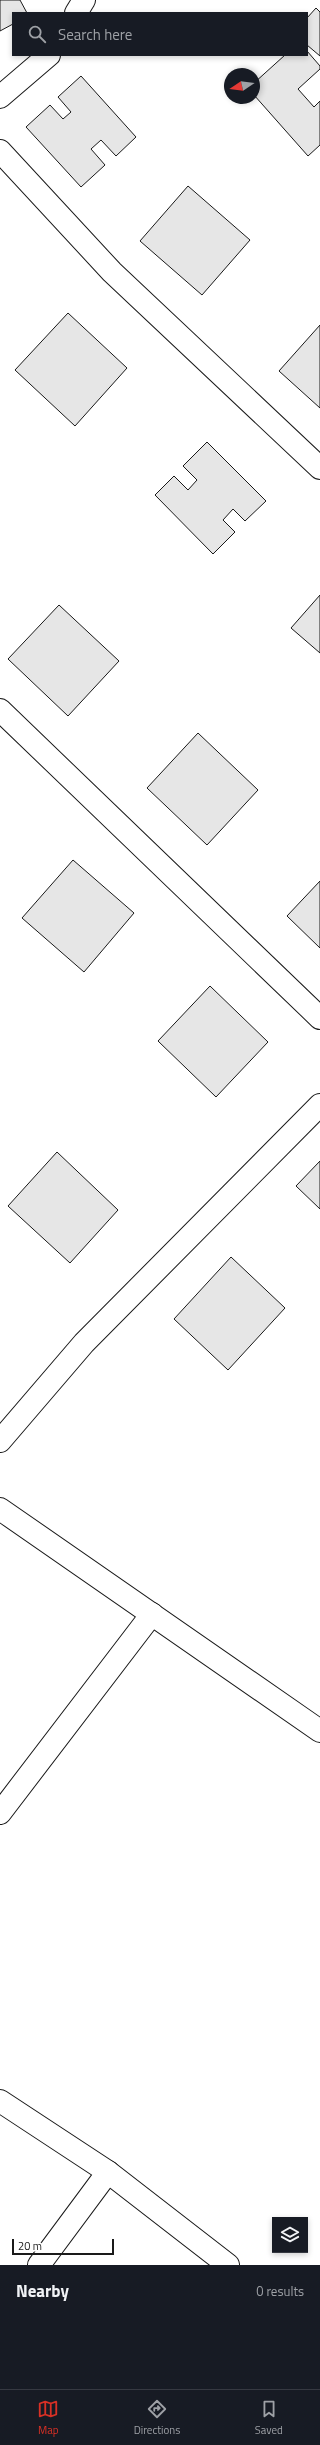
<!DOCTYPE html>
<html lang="en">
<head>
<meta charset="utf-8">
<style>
  body { margin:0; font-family:"Titillium Web",sans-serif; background:#20242c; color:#f1f3f6 }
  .controls { position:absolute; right:12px; bottom:12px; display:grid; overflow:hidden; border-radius:0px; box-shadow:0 2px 6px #0003 }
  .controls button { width:36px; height:36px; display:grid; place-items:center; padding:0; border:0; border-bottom:1px solid #363941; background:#171b24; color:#f1f3f6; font:20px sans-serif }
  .compass { position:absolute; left:224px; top:68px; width:36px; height:36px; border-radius:50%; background:#171b24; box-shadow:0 2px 6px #0003; rotate:257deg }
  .scale { position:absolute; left:12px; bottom:10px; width:102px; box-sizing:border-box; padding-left:4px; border:2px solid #1a1a1a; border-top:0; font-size:11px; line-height:14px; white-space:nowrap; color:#1a1a1a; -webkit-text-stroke:3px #fff; paint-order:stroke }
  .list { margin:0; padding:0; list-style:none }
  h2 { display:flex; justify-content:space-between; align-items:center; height:52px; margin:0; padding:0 16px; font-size:17px }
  h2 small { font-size:13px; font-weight:400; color:#9ea1a6 }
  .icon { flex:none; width:22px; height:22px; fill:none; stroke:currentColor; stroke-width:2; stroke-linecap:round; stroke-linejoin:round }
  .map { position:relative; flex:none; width:320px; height:2265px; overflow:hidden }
  .search { position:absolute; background:#171b24; box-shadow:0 2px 6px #0003; left:12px; right:12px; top:12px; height:44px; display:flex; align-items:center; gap:10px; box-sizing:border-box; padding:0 14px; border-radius:0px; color:#9ea1a6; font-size:15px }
  .sheet { height:124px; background:#171b24 }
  nav { display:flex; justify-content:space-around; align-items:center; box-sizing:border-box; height:56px; border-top:1px solid #363941; background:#171b24; font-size:11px; color:#9ea1a6 }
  nav a { display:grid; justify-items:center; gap:2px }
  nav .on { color:#d93025 }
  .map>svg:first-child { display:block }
  .building { fill:#e6e6e6; stroke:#1a1a1a }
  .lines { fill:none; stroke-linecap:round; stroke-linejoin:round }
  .minor-casing { stroke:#1a1a1a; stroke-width:24 }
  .trunk-casing { stroke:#1a1a1a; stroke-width:24 }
  .minor { stroke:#fff; stroke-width:22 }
  .trunk { stroke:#fff; stroke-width:22 }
</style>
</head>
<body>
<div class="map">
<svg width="320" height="2265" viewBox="0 0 320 2265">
  <rect width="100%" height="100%" fill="#fff"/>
  <g class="building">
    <path d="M0,0H20L27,13H13V24L0,31Z"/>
    <path d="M316,8L320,12V56L307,45V18Z"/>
    <path d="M307,51L320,66V69L298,89L314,107L320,101V145L308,156L254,95V83L285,55H307Z"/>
    <path d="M81,76L136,137L116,156L101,140L91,149L105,165L81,187L26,127L50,105L63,119L71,112L58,97Z"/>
    <path d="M188,186L250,240L202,295L140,241Z"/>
    <path d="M68,313L127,368L75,426L15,370Z"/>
    <path d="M320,325V408L279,371Z"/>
    <path d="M207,442L266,501L245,521L233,509L223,520L235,532L213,554L155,495L174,476L188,490L197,480L183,466Z"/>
    <path d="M320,595V653L291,628Z"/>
    <path d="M59,605L119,661L68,716L8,659Z"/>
    <path d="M198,733L258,790L207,845L147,788Z"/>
    <path d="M73,860L134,913L84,972L22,918Z"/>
    <path d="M320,881V948L287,916Z"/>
    <path d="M210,986L268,1042L216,1097L158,1041Z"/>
    <path d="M57,1152L118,1210L70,1263L8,1206Z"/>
    <path d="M320,1161V1209L296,1186Z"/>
    <path d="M231,1257L285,1308L228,1370L174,1319Z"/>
  </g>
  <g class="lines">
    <defs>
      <g id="minor">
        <path d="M76,13L84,0"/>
        <path d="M0,97L49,55"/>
        <path d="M0,151L112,272L320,468"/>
        <path d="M0,710L320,1018"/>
        <path d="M0,1441L84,1343L320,1105"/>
        <path d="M0,1813L152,1614"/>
        <path d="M0,2101L108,2172L228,2265"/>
        <path d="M39,2265L108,2172"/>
      </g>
      <path id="trunk" d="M0,1509L320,1731"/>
    </defs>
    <use href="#minor" class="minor-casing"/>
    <use href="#trunk" class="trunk-casing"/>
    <use href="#minor" class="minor"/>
    <use href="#trunk" class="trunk"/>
  </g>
</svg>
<div class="controls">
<button><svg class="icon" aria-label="layers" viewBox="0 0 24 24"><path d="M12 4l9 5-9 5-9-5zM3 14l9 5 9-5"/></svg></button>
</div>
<svg class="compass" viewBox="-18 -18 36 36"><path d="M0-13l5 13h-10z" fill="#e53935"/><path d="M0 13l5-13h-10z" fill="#9ea1a6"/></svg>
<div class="scale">20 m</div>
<div class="search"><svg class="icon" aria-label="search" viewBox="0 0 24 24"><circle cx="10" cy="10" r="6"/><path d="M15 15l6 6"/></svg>Search here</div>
</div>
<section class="sheet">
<h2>Nearby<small>0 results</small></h2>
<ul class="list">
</ul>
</section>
<nav>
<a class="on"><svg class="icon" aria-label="map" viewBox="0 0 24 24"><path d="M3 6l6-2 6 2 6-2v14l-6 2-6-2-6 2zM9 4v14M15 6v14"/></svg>Map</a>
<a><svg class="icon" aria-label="directions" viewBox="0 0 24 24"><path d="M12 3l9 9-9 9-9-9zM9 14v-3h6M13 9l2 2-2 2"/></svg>Directions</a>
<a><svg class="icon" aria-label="saved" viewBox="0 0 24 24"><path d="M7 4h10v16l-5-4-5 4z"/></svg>Saved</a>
</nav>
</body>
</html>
